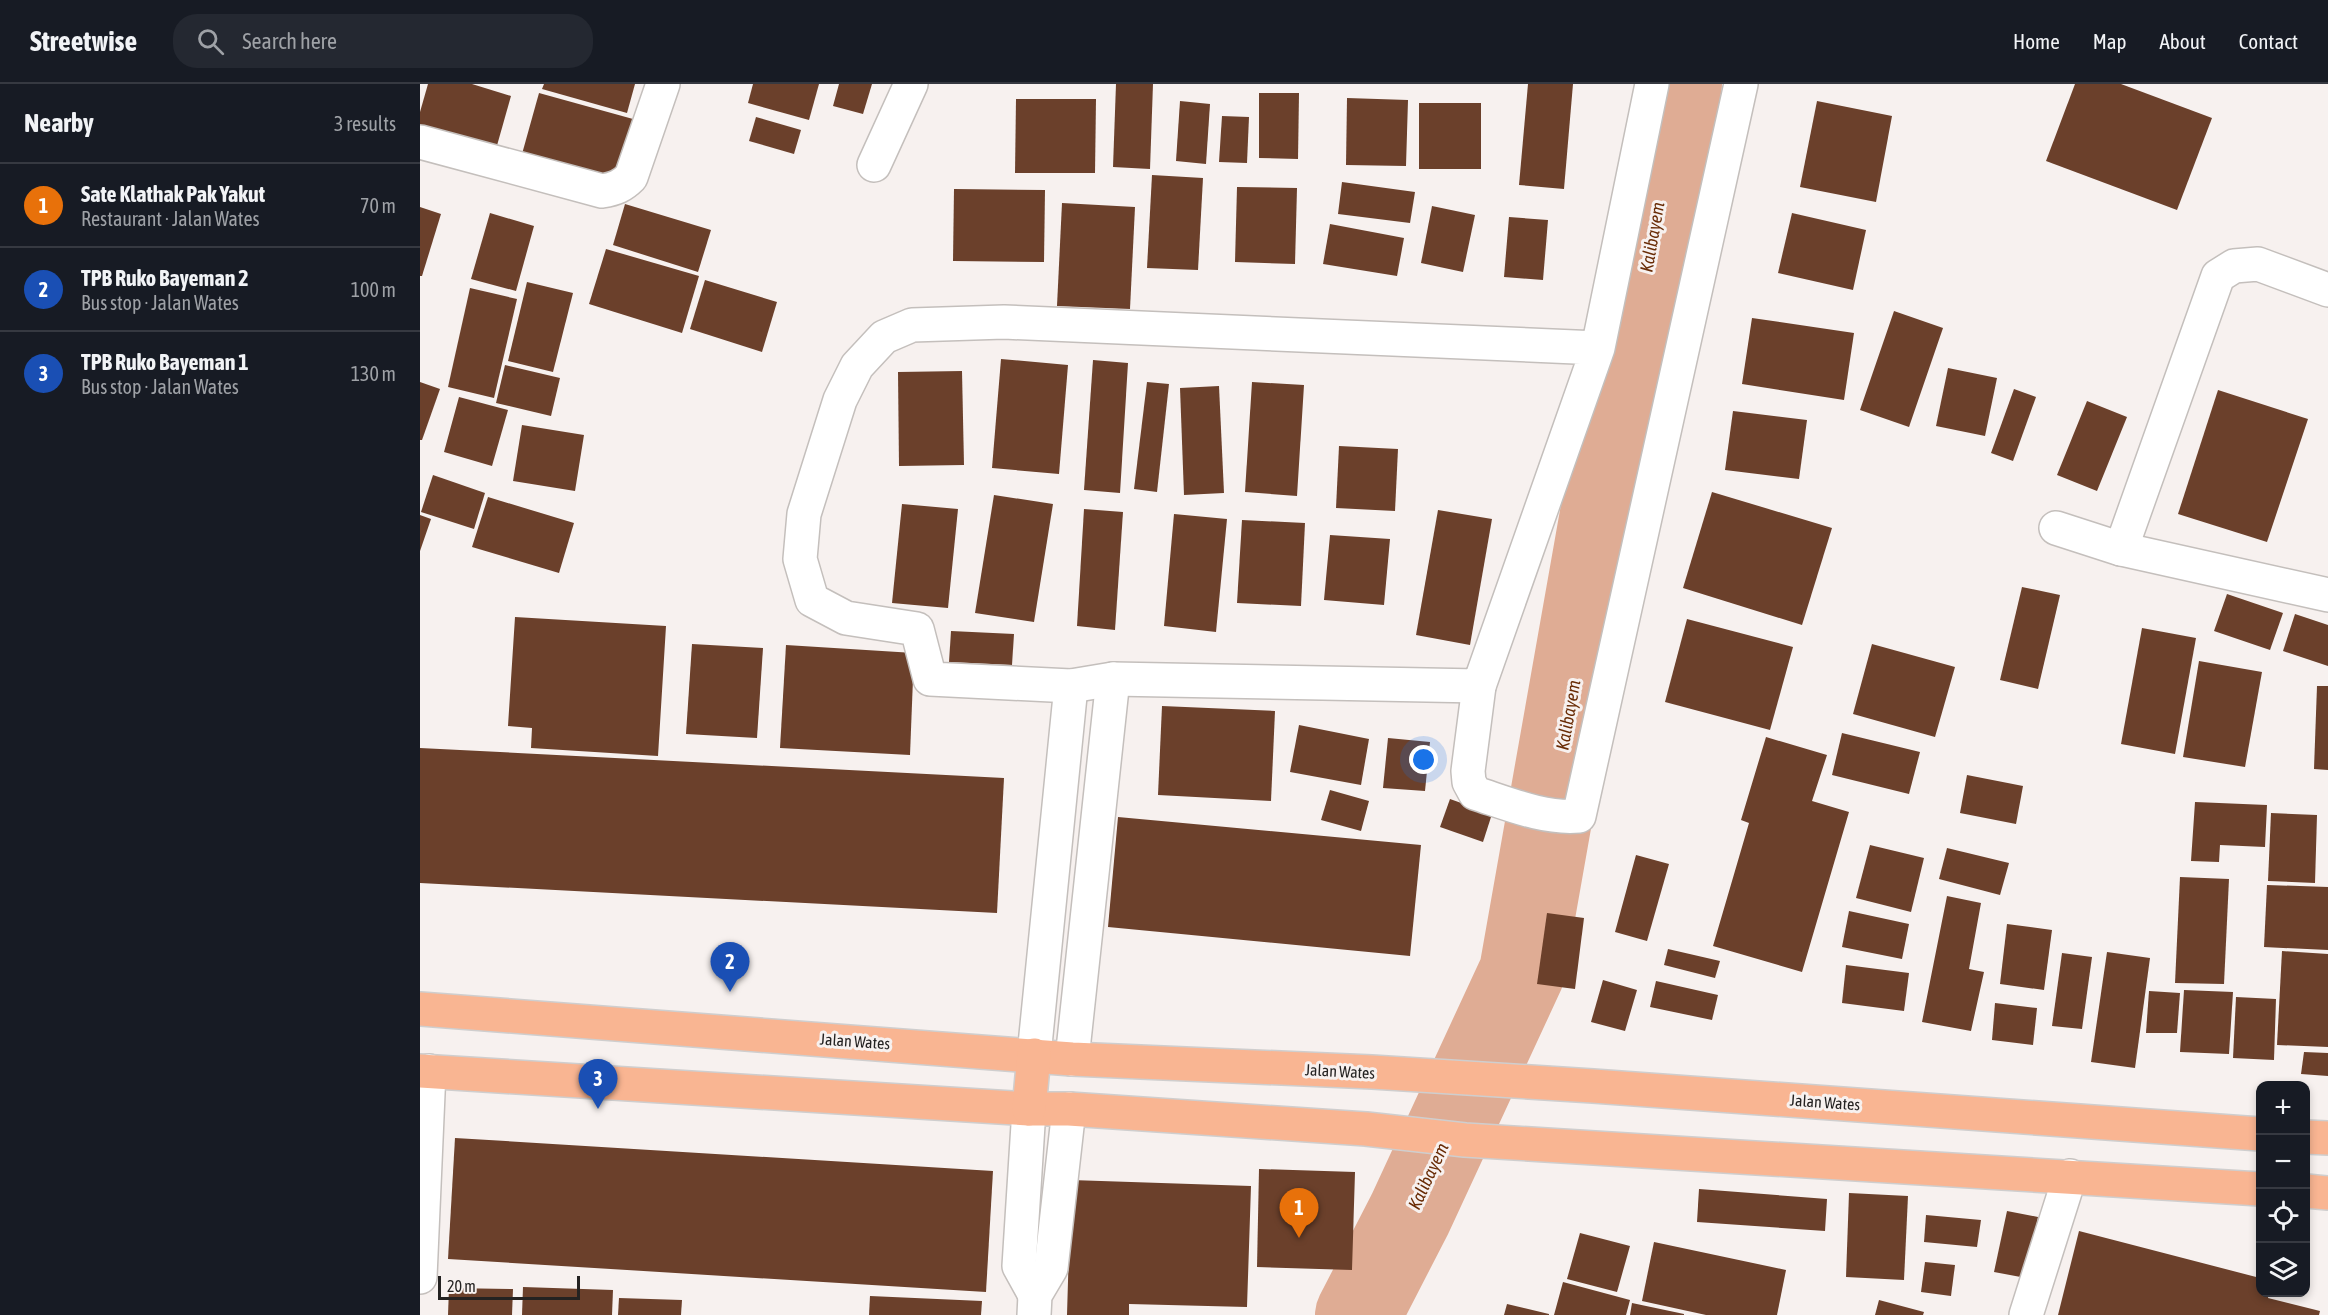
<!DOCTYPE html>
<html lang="en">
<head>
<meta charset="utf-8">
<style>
  body { margin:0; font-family:"Asap Condensed",sans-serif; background:#242831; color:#f1f3f6 }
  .controls { position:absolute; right:18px; bottom:18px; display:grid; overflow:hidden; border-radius:12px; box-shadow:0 3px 9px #0003 }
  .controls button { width:54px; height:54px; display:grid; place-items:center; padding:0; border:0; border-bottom:2px solid #363941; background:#171b24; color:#f1f3f6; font:30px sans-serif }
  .scale { position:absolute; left:18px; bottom:15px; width:142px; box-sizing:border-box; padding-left:6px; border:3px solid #242221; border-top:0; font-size:16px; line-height:21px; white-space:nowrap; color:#242221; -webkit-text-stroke:4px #f7f1ef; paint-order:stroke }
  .you { position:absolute; left:1004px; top:676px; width:21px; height:21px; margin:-15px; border:4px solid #fff; border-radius:50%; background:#1a73e8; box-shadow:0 0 0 9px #1a73e833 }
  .badge { display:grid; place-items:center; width:39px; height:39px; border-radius:50%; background:#357188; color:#fff; font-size:20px; font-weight:700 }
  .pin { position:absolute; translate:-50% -50px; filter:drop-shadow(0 2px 3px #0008) }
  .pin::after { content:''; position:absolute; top:32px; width:21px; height:18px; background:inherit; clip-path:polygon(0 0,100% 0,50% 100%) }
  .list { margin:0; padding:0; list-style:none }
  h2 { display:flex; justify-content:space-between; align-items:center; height:78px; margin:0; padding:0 24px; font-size:26px }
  h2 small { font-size:20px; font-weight:400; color:#9ea1a6 }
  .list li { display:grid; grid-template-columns:39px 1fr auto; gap:18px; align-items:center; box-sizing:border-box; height:84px; padding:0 24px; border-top:2px solid #363941 }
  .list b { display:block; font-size:22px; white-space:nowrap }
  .list p { margin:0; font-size:20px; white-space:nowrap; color:#9ea1a6 }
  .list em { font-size:20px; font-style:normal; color:#9ea1a6 }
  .icon { flex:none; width:33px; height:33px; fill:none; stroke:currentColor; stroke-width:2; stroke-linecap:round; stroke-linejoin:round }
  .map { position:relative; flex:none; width:1908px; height:1231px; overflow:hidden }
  header { display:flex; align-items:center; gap:36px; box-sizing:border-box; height:84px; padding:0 30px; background:#171b24; border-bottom:2px solid #363941 }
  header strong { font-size:28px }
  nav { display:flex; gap:33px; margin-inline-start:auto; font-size:21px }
  .search { width:420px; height:54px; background:#242831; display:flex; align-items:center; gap:15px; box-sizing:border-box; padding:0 21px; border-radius:24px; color:#9ea1a6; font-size:22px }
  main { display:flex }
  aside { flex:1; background:#171b24 }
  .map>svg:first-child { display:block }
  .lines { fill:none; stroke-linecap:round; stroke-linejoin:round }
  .river { stroke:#dfac94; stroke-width:86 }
  .building { fill:#6b402b }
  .minor-casing { stroke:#c4bfbc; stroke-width:36 }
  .tertiary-casing { stroke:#c4bfbc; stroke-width:36 }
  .primary-casing { stroke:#cfcece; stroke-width:36 }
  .minor { stroke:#fff; stroke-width:33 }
  .tertiary { stroke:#fff; stroke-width:33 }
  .primary { stroke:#f9b592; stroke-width:33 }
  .labels { text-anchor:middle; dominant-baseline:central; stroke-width:6; stroke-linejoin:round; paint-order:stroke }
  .street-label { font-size:16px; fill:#242221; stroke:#f7f1ef }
  .water-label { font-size:18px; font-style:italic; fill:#692c06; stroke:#f7f1ef }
</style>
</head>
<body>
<header>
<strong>Streetwise</strong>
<div class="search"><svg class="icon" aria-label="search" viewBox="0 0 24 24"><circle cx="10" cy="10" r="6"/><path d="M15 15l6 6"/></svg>Search here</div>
<nav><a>Home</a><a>Map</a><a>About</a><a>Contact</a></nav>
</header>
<main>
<aside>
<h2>Nearby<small>3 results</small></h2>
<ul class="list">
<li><span class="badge" style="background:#e8710a">1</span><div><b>Sate Klathak Pak Yakut</b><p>Restaurant · Jalan Wates</p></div><em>70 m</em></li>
<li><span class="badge" style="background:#1a4fb4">2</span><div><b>TPB Ruko Bayeman 2</b><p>Bus stop · Jalan Wates</p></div><em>100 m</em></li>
<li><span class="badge" style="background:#1a4fb4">3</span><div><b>TPB Ruko Bayeman 1</b><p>Bus stop · Jalan Wates</p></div><em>130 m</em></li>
</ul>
</aside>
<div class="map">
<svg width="1908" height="1231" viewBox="0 0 1908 1231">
  <rect width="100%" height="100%" fill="#f7f1ef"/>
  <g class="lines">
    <path class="river" d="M938,1231L990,1130L1102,888L1259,0"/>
  </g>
  <g class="building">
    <path d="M8,0H52L91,12L76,65L0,43V28Z"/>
    <path d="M124,0H215L207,29L122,5Z"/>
    <path d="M333,0H399L389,36L328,19Z"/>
    <path d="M419,0H452L443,30L413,22Z"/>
    <path d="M696,0H733L730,85L693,83Z"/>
    <path d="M1108,0H1153L1144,105L1099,101Z"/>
    <path d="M1655,0H1701L1792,34L1757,126L1626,77Z"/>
    <path d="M119,9L213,35L197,96L102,70Z"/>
    <path d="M839,9H879L878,75L839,74Z"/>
    <path d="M927,14L988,16L986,82L926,81Z"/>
    <path d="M596,15H676L675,89H595Z"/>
    <path d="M760,17L790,20L786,80L756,77Z"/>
    <path d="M1397,17L1472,32L1456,118L1380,103Z"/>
    <rect x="999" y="19" width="62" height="66"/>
    <path d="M802,32L829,33L827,79L799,78Z"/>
    <path d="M336,33L381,46L374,70L329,57Z"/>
    <path d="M732,91L783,94L778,186L727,184Z"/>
    <path d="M922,98L995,108L990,139L918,130Z"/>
    <path d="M817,103L877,104L875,180L815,178Z"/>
    <path d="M534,105L625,106L624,178L533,177Z"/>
    <path d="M642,119L715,123L710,225L637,222Z"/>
    <path d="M205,120L291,146L278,188L193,161Z"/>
    <path d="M1012,122L1055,131L1043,188L1001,179Z"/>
    <path d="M0,123L21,130L2,192H0Z"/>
    <path d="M70,129L114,142L96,207L51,195Z"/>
    <path d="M1372,129L1446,146L1433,206L1358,189Z"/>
    <path d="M1089,133L1128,136L1123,196L1084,193Z"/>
    <path d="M910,140L984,154L977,192L903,180Z"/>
    <path d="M186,165L279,192L262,249L169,220Z"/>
    <path d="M285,196L357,218L342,268L270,245Z"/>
    <path d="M107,198L153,209L133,288L88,277Z"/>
    <path d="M50,204L97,215L74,314L28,303Z"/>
    <path d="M1474,227L1523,244L1489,343L1440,326Z"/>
    <path d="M1332,234L1434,249L1424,316L1322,300Z"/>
    <path d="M581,275L648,281L639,390L572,384Z"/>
    <path d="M673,276L708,279L700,409L664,406Z"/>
    <path d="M85,281L140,294L131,332L76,319Z"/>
    <path d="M1528,284L1577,294L1565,352L1516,342Z"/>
    <path d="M542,287L544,381L479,382L478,288Z"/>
    <path d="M0,298L20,305L2,356H0Z"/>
    <path d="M727,298L749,300L737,408L714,405Z"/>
    <path d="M832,298L884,301L877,412L825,408Z"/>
    <path d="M799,302L804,409L764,411L760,304Z"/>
    <path d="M1594,305L1616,313L1593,377L1571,369Z"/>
    <path d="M1798,306L1888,335L1847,458L1758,430Z"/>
    <path d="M39,313L88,326L72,382L24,368Z"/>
    <path d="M1667,317L1707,333L1677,407L1637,391Z"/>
    <path d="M1313,327L1387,336L1379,395L1305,386Z"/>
    <path d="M102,341L164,351L155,407L93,397Z"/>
    <path d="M919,362L978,365L975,427L916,424Z"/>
    <path d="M13,391L65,409L54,445L1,428Z"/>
    <path d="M1292,408L1412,444L1382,541L1263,504Z"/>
    <path d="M574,411L633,420L614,538L555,529Z"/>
    <path d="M68,413L154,439L139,489L52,463Z"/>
    <path d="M482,420L538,425L528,524L472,519Z"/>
    <path d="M664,425L703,428L695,546L657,542Z"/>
    <path d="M1018,426L1072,435L1050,561L996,551Z"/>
    <path d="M754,430L807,435L796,548L744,542Z"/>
    <path d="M0,431L11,435L0,467Z"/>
    <path d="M822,436L885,439L881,522L817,519Z"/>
    <path d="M910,451L970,455L964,521L904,516Z"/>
    <path d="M1602,503L1640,511L1618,605L1580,596Z"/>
    <path d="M1807,510L1863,529L1850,566L1794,547Z"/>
    <path d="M1875,530L1908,541V582L1863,567Z"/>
    <path d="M95,533L246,542L238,672L111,664L112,644L88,642Z"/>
    <path d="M1267,535L1373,563L1350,646L1245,618Z"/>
    <path d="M1722,544L1776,554L1755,670L1701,660Z"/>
    <path d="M531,547L594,550L592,581L529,578Z"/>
    <path d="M272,560L343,564L337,654L266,650Z"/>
    <path d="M1452,560L1535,583L1515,653L1433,630Z"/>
    <path d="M366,561L494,569L490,671L360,664Z"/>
    <path d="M1779,577L1842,588L1825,683L1763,673Z"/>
    <path d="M1897,602H1908V686L1894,685Z"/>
    <path d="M742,622L855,627L851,717L738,711Z"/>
    <path d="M879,641L949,655L941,701L870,688Z"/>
    <path d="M1422,649L1500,668L1489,710L1412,691Z"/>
    <path d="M1346,653L1407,671L1392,717L1429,728L1382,888L1293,862L1329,739L1321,736Z"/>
    <path d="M968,654L1010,658L1005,707L963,704Z"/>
    <path d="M0,664L584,694L577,829L0,799Z"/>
    <path d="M1547,691L1603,702L1596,740L1540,729Z"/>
    <path d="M910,706L949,717L941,747L901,736Z"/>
    <path d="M1030,715L1072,730L1063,758L1020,743Z"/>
    <path d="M1775,718L1847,721L1845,763L1800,761L1799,778L1771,777Z"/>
    <path d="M1851,729L1897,731L1895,799L1848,797Z"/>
    <path d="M698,733L1001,761L990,872L688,843Z"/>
    <path d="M1450,761L1504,774L1491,828L1436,814Z"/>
    <path d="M1527,764L1589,779L1580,811L1519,795Z"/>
    <path d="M1216,771L1249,780L1227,857L1195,848Z"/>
    <path d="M1760,793L1809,795L1804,900L1755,899Z"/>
    <path d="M1847,801L1908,803V866L1844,863Z"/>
    <path d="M1527,812L1561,819L1549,885L1564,888L1551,947L1502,938Z"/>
    <path d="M1429,827L1489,840L1482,875L1422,863Z"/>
    <path d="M1127,829L1164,834L1155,905L1117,900Z"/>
    <path d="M1587,840L1632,846L1624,906L1580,900Z"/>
    <path d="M1248,865L1300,877L1295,894L1244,881Z"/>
    <path d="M1862,867L1908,870V963L1857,961Z"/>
    <path d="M1687,868L1730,874L1715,984L1671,978Z"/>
    <path d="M1642,869L1672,873L1662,945L1632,942Z"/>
    <path d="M1426,881L1489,889L1484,927L1422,919Z"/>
    <path d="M1183,896L1217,906L1205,947L1171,938Z"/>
    <path d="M1236,897L1298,911L1292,936L1230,923Z"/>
    <path d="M1764,906L1813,908L1809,970L1760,968Z"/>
    <path d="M1729,907L1760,909L1757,949H1726Z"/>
    <path d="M1816,913L1856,915L1854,976L1813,974Z"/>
    <path d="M1575,919L1617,924L1613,961L1572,956Z"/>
    <path d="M1884,968L1908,969V992L1881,990Z"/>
    <path d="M35,1054L573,1087L566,1208L28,1175Z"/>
    <path d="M839,1085L935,1088L932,1186L837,1183Z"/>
    <path d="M651,1096L831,1102L827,1223L709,1220V1231H647Z"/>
    <path d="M1279,1105L1407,1115L1405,1147L1277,1138Z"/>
    <path d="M1429,1109L1488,1112L1484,1196L1426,1193Z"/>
    <path d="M1587,1127L1618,1133L1606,1194L1574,1188Z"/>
    <path d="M1506,1131L1561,1136L1557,1163L1504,1158Z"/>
    <path d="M1659,1147L1840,1194V1208H1849L1848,1214L1900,1227L1899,1231H1638Z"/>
    <path d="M1160,1149L1210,1162L1197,1208L1147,1195Z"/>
    <path d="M1234,1158L1366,1186L1357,1231H1286L1222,1217Z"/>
    <path d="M1505,1178L1535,1181L1531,1212L1501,1208Z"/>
    <path d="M1143,1198L1210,1216L1206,1231H1134Z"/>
    <path d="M103,1203L193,1206L192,1231H102Z"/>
    <path d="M29,1204L93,1205L92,1231H28Z"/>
    <path d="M450,1212L562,1217L561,1231H449Z"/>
    <path d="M199,1214L262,1216L261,1231H198Z"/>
    <path d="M1459,1216L1504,1228L1503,1231H1455Z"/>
    <path d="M1212,1219L1264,1230V1231H1210Z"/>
    <path d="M1087,1220L1129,1230V1231H1084Z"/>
  </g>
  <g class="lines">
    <defs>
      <g id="minor">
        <path d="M0,58L182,107C195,105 202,102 211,93L243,0"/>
        <path d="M454,81L491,0"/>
        <path d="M1178,264L584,238L492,241L464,253L437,282L420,316L384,430L380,475L392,516L426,534L497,545L510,595L651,602L693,595L1059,602L1178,264L1232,0"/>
        <path d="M1636,444L1701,465L1908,511"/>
        <path d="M1701,465L1798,192L1814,182L1838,180L1908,206"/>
        <path d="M1059,602L1048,687L1049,698L1055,709C1089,720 1124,735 1159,732L1321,0"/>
        <path d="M614,971L651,602"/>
        <path d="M652,975L693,595"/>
        <path d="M609,1025L599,1182L615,1211"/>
        <path d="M0,1193L9,987"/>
        <path d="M614,1231L615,1211L631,1184L649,1025"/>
      </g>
      <path id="tertiary" d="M1606,1231L1650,1092"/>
      <g id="primary">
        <path d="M0,925L652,975L952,988L1173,1002L1840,1050"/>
        <path d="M0,987L609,1025H649L946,1045L1045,1056L1840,1105"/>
        <path d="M609,1025L614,971"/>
        <path d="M1886,1053L1908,1054"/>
        <path d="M1886,1107L1908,1109"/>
      </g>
    </defs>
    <use href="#minor" class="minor-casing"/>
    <use href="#tertiary" class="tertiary-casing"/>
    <use href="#primary" class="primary-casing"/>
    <use href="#minor" class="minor"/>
    <use href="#tertiary" class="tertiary"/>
    <use href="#primary" class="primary"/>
  </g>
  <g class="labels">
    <g class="street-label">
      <text transform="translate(435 957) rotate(4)">Jalan Wates</text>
      <text transform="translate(920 987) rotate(3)">Jalan Wates</text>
      <text transform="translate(1405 1018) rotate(4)">Jalan Wates</text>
    </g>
    <g class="water-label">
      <text transform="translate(1232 153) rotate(-80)">Kalibayem</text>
      <text transform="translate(1148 631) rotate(-80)">Kalibayem</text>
      <text transform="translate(1008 1092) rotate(-65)">Kalibayem</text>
    </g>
  </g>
</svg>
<div class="controls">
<button>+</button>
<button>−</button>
<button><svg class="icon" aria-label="locate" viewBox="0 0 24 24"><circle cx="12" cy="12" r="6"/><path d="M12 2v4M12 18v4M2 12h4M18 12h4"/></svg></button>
<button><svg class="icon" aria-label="layers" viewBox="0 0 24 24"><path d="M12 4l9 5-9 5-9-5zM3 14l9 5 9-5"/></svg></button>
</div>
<div class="scale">20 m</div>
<div class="you"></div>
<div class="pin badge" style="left:879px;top:1154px;background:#e8710a">1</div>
<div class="pin badge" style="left:310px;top:908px;background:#1a4fb4">2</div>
<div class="pin badge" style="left:178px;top:1025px;background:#1a4fb4">3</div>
</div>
</main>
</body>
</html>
